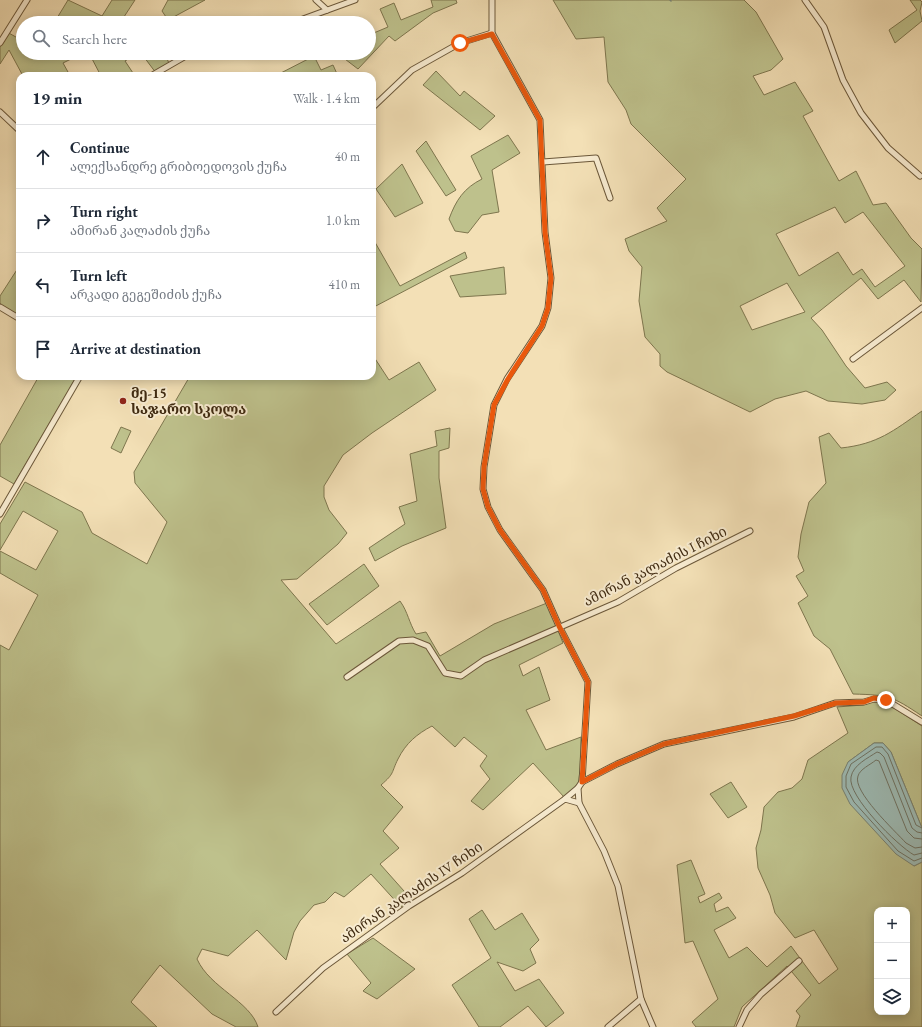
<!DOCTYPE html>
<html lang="en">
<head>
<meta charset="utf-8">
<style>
  body { margin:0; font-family:"EB Garamond","Noto Serif Georgian",serif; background:#f6f6f7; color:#1f2937 }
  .controls { position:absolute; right:12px; bottom:12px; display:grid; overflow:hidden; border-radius:8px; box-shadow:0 2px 10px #0003 }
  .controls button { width:36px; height:36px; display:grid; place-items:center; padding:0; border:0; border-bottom:1px solid #e0e1e3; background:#fff; color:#1f2937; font:20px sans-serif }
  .stop { position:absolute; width:12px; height:12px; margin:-9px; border:3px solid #ea580c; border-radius:50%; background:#fff }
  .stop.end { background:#ea580c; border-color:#fff; box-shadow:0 1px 4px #0008 }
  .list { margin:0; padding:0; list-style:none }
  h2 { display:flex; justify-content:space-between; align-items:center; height:52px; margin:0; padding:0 16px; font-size:17px }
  h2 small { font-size:13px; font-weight:400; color:#747a83 }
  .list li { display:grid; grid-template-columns:26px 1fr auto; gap:12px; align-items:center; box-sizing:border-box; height:64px; padding:0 16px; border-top:1px solid #e0e1e3 }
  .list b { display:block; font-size:15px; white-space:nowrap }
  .list p { margin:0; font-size:13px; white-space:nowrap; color:#747a83 }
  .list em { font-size:13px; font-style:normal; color:#747a83 }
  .icon { flex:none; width:22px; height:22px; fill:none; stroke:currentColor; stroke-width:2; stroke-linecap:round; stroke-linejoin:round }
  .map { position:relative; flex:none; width:922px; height:1027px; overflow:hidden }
  .search { position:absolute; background:#fff; box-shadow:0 2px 10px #0003; left:16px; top:16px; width:360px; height:44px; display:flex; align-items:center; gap:10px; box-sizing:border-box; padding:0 14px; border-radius:22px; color:#747a83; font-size:15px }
  .panel { position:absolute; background:#fff; box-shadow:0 2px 10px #0003; left:16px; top:72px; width:360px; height:308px; border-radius:12px }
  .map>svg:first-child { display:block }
  .green { fill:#bec18c; stroke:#7e764e; fill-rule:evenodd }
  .water { fill:#9dbbb5; stroke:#778173 }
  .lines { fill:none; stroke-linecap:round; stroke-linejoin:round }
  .shore { stroke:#6e7263; stroke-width:1 }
  .stream { stroke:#778173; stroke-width:1.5 }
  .minor-casing { stroke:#6c583a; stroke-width:7 }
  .minor { stroke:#f7ebd0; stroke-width:5 }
  .route { stroke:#ea580c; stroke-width:5 }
  .poi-dot { fill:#8f2418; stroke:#f7ebd0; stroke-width:1.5 }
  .labels { text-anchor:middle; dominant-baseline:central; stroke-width:4; stroke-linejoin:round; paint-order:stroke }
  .poi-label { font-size:14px; font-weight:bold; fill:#3f2a11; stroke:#f7ebd0; text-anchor:start }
  .street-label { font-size:14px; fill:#3f2a11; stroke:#f7ebd0 }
</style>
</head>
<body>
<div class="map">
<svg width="922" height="1027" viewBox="0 0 922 1027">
  <rect width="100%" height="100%" fill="#f3e0b6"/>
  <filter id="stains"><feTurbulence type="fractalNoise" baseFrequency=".005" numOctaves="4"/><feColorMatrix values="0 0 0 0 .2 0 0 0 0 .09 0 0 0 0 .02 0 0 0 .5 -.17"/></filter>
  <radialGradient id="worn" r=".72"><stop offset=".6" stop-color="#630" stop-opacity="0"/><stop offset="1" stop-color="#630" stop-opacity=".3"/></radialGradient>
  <g class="green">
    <path d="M68,0L102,16L112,0H135L120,23H54Z"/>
    <path d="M168,0H205L168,20L162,11Z"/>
    <path d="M431,0H456L457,3L433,13L395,41L389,36L358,69L341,56L339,53H369V35L388,27L380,9L394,3L401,20L433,7Z"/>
    <path d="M553,0H744L756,12L783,59L771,70L753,76L764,95L795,82L813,111L803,116L839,181L856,171L873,205L886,203L911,238L922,249L921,302L904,280L878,299L861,278L811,318L822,330L846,366L865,388L887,382L896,390L885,400L862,404L828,401L806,391L775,399L750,412L667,372L660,366V354L645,337L639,301L642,267L629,251L625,239L667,221L657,208L686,179L631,124L626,110L608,82L604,37L576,39ZM835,207L845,223L863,212L905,266L875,287L862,269L853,275L838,252L799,276L776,234ZM787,283L805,312L752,330L740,306Z"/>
    <path d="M910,0H920L922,2L920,11L922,21L895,43L889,30L917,10Z"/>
    <path d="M7,32L23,41V53H83L63,63L68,72L61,76H23L9,50L0,64V43Z"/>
    <path d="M89,53H138L125,61L135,76H101Z"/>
    <path d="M141,53H164L170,65L156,73Z"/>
    <path d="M314,56L321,70L333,65L338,76H275Z"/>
    <path d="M436,71L460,96L464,91L495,116L480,130L423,85Z"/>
    <path d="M508,135L520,153L492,170L499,212L482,215L468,233L455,231L449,219C456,200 464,188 482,179L471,156Z"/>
    <path d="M426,141L456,190L446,196L416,151Z"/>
    <path d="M402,164L423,203L395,217L376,189Z"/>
    <path d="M372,237L400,286L465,252L467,258L372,308Z"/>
    <path d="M20,265V316L0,304V296Z"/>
    <path d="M504,267L506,294L460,297L450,276Z"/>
    <path d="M372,354L389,380L419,362L436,390L372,433L343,455L324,486V497L329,510L347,533L338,544L297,579L281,580L336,644L400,601C408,612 409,623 416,634L426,632L440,656L494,624L547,603L563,643L519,665L523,676L539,667L550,700L526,710L546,750L581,737L580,771L578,785L564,797L533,763L483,810L471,801L490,779L480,766L487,756L464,737L455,747L432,726C417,734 406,743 398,759C391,773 395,773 381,785L403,807L383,831L399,848L380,864L412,900L401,907L371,874L344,897L335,892L325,902L314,905L300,921L294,932L286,960L257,930L228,956L202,949L197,959C210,988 250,1001 258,1027H236L212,1014L160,965L131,1002L157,1027H0V645L9,650L38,595L0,573V551L36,570L58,531L23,511L0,550V524L25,482L82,512L92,533L147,564L167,522L135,483L134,472L190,376H372Z"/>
    <path d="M39,376H77L14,484L0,476V445Z"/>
    <path d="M922,411V716C892,696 889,695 853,694L830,649L814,636L798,603L808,596L796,576L804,571L798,557L801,534L809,502L826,483L819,437L829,433L841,448C878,444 893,431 922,411Z"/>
    <path d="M121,427L131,431L121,453L111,448Z"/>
    <path d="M450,428L449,448L439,451V478L446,528L402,546L375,561L369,548L405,524L399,507L417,501L410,454L437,446L435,431Z"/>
    <path d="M364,564L379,586L327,625L309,604Z"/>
    <path d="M875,701H883L922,726V828L891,752L883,743H874L848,762L914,866L922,862V1027H796L800,1016L796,1011L811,995L787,966L742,1007L734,1027H696L692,1022L718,999L693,941L685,943L677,865L691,860L705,894L698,897L700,903L719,893L722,898L714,904L716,912L728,907L736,918L714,930L729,958L747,947L767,967L791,946L819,984L838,969L814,930L795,938L775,913L770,895L758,868L756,848L761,830L764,807L778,792L792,788L802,779L808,760L848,733L837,707L863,705ZM877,910H907V1012H877Z"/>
    <path d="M731,782L747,807L728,818L710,794Z"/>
    <path d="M482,910L495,930L522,913L539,940L530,949L536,963L523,971L497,962L515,991L539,979L564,1013L546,1027L528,1006L500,1027H479L452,985L491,958L469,919Z"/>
    <path d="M373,938L415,969L377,999L363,991L371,983L347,954Z"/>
  </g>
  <path class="water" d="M874,743H883L891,752L922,828V862L914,866L896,854L850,804L842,788V775L848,762Z"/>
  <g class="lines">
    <g class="shore">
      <path d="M922,828L916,825L888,754L882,747H876L851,764L846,776V787L854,802L898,851L914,861L922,858"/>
      <path d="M922,833L917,832L912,828L884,757L880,753L877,752C868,758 853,765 851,777C847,796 898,846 914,855L922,853"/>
      <path d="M922,839L914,838L907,831L879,761L876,760C870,765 860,769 858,776C852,791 895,831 906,843L915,848L922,847"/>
    </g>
    <path class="stream" d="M670,0L671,1"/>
    <defs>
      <g id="minor">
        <path d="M316,0L327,10"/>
        <path d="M492,0V33L540,120L545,232L551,278L548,308L542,326L507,379L494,405L484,467L483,489L488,507L500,530L543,590L559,626L588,682L582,782L578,788L579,803L604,851L618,886L641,999L653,1027"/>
        <path d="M805,0L824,27L843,80L861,113L888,148L920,176"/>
        <path d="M292,23L355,0"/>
        <path d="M0,43L27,0"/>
        <path d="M151,76L191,53"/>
        <path d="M372,108L412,70L460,43L492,33"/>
        <path d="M0,112L20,131"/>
        <path d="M543,162L596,158L610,198"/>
        <path d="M0,307L20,319"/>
        <path d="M853,359L922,308"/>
        <path d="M0,514L80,376"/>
        <path d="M347,677L399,641L413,640L428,646L445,673L461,676L484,660L618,602L676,568L750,531"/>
        <path d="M582,782L617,764L664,744L794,717L835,703L864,702L874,699L886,700L922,722"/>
        <path d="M565,799L578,788"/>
        <path d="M276,1012L323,968L409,906L462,873L565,799L579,803"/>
        <path d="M608,1027L641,999"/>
        <path d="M739,1027L747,1010L761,994L799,961"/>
      </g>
    </defs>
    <use href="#minor" class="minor-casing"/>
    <use href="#minor" class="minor"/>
  </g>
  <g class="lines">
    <path class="route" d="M460,43L492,34L540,120L545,232L551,278L548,308L542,326L508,379L494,405L484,467L483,489L488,507L500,530L543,590L559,626L588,682L582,782L617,764L664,744L794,716L836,703L864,702L874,698L886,700"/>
  </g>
  <circle class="poi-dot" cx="123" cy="401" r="4"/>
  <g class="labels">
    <g class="poi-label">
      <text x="131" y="393">მე-15<tspan x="131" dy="16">საჯარო სკოლა</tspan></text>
    </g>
    <g class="street-label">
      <text transform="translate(655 566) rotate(-27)">ამირან კალაძის I ჩიხი</text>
      <text transform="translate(411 892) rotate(-34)">ამირან კალაძის IV ჩიხი</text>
    </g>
  </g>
  <rect width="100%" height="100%" filter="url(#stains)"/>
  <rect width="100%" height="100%" fill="url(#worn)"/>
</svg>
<div class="controls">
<button>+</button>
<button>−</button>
<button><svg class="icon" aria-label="layers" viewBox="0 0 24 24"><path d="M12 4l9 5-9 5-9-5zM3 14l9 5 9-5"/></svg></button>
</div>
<div class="stop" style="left:460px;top:43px"></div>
<div class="stop end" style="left:886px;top:700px"></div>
<div class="search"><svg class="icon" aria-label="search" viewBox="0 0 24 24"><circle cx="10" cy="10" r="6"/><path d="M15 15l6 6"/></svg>Search here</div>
<section class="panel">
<h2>19 min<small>Walk · 1.4 km</small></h2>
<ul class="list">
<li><svg class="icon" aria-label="ahead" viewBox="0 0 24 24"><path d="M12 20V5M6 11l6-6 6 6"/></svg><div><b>Continue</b><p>ალექსანდრე გრიბოედოვის ქუჩა</p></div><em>40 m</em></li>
<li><svg class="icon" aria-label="right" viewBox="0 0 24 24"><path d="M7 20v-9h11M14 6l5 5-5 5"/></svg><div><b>Turn right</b><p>ამირან კალაძის ქუჩა</p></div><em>1.0 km</em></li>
<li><svg class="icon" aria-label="left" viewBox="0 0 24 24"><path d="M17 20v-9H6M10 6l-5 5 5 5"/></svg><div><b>Turn left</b><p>არკადი გეგეშიძის ქუჩა</p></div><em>410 m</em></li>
<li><svg class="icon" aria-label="arrive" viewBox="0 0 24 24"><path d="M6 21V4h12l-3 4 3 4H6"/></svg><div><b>Arrive at destination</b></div></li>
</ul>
</section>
</div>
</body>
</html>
